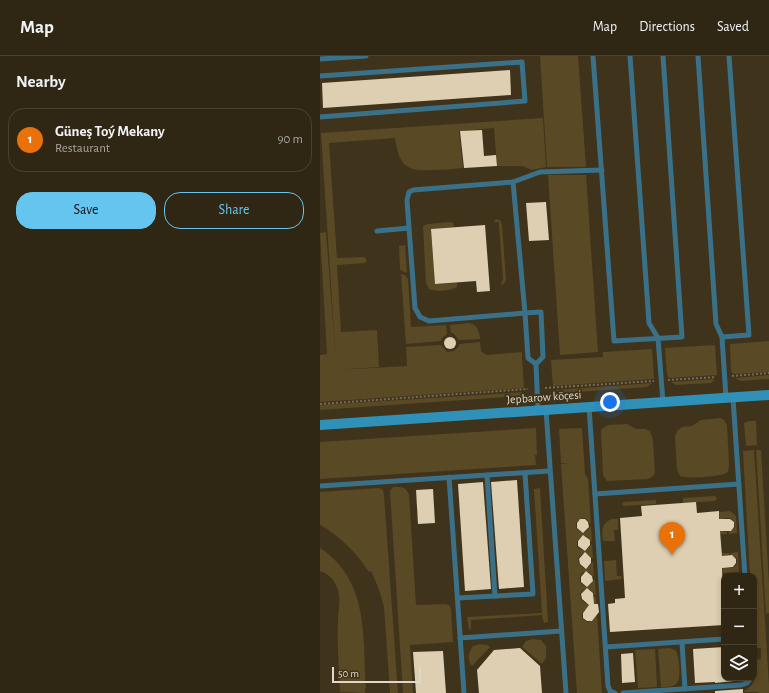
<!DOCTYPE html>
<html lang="en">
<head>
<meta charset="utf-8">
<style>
  body { margin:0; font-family:"Alegreya Sans",sans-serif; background:#372e1d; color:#f1f3f6 }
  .controls { position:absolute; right:12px; bottom:12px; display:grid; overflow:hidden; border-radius:8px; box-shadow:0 2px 6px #0003 }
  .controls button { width:36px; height:36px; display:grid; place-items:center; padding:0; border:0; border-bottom:1px solid #4a4334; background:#2f2614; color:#f1f3f6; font:20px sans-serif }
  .scale { position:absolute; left:12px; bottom:10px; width:89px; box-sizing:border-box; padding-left:4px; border:2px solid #dfd8c9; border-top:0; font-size:11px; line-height:14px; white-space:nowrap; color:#dfd8c9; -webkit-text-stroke:3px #3f331b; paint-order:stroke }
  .you { position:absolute; left:290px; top:346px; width:14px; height:14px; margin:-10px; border:3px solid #fff; border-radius:50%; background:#1a73e8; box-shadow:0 0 0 6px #1a73e833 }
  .badge { display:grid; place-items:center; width:26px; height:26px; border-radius:50%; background:#65c5ee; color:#fff; font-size:13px; font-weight:700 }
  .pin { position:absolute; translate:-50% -33px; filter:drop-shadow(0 1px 2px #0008) }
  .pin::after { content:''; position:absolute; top:21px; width:14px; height:12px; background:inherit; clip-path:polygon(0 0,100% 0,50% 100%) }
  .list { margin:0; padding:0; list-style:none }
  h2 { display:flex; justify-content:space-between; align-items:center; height:52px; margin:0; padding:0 16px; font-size:17px }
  h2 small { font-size:13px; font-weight:400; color:#a7a5a0 }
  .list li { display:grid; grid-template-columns:26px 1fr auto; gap:12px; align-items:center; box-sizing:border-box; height:64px; margin:0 8px 8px; padding:0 8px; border:1px solid #4a4334; border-radius:16px }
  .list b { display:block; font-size:15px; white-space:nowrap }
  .list p { margin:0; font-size:13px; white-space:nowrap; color:#a7a5a0 }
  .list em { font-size:13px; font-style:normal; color:#a7a5a0 }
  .actions { display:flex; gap:8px; padding:12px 16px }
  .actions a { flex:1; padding:9px 0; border:1px solid #65c5ee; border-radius:16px; text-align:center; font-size:14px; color:#65c5ee }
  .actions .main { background:#65c5ee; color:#111 }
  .icon { flex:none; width:22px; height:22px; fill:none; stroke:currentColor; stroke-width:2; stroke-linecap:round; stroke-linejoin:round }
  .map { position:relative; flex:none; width:449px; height:637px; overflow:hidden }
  header { display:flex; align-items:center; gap:24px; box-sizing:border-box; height:56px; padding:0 20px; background:#2f2614; border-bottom:1px solid #4a4334 }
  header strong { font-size:19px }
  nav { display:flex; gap:22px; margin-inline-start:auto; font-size:14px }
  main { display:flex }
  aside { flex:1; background:#2f2614 }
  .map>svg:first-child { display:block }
  .green { fill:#5a4925 }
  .building { fill:#decfb2 }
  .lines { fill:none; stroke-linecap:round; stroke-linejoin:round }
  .path { stroke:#766c57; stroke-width:2; stroke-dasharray:2 2; stroke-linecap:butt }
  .lane { stroke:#3a7189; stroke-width:5 }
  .secondary { stroke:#3091b8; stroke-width:10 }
  .labels { text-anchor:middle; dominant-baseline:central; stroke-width:4; stroke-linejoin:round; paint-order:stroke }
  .street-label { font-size:12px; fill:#dfd8c9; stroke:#3f331b }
</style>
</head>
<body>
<header>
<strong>Map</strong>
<nav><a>Map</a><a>Directions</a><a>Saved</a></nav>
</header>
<main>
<aside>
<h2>Nearby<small></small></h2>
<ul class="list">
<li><span class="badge" style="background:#e8710a">1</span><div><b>Güneş Toý Mekany</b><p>Restaurant</p></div><em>90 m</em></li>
</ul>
<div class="actions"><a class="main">Save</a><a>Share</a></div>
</aside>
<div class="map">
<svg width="449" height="637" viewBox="0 0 449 637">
  <rect width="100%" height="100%" fill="#3f331b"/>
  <g class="green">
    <path d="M220,0H258L266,111H227Z"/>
    <path d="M223,62L226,111L212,114L202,110H177L174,72L139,75L143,112C133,113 122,114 112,114C85,116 79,108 75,82L9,87L17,202L44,201L47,204L45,207L17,209L21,276L57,274L59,311L16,314L87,310L86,291L121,289L127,296L134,295L139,290V288L160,286L161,295L166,299L202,296V302L159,305L202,302L204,332L0,346V299L7,298L0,177L6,176L16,305L1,77Z"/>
    <path d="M228,119H266L278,296L240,299Z"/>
    <path d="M177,163L181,165L182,169L186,223L185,226L182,229L181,227L183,223L179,169V166H175L174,164Z"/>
    <path d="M130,166L133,167L134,171L111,173L115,228L137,227V231C131,235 116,236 109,233L106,227L103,170L108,168Z"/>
    <path d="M85,189L87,217L80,214L79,190Z"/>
    <path d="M81,218L85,219L88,223L91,271L126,269L127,278L121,283V285L86,288Z"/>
    <path d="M149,267C158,269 159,275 160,283L139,284L133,277H131L130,269Z"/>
    <path d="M449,285V316L413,318L411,315L410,288Z"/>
    <path d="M395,289L397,319L349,322L347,319L345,292Z"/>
    <path d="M332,293L334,323L233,330L231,304L283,301V296Z"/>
    <path d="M449,319V323L421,325L415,322Z"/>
    <path d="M395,323L391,327L356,329L351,326Z"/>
    <path d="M332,327L327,331L244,337L239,336L235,334Z"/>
    <path d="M204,336L202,340L0,354V349Z"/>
    <path d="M400,362L404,364L407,369L409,409L408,416C402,421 368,423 360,420L357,414L355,381L357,375L362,371L372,370L381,364Z"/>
    <path d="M429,365H436L437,389L426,390L424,367Z"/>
    <path d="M307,368L316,373H325L330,375L333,384L335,417L332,421L328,423L287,425L283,419L281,376L282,373L288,369Z"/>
    <path d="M216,372L217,399H215L216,409L0,423V386Z"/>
    <path d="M262,372L265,418L268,423L271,468L265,462L260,463L256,467V472L261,476H266L271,470L272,486L266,480L261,481L257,485V491L262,494H267L272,488L273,503L267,498H262L258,503L259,508L263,512L269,511L273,505L274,521L269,516H263L260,521V526L264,530L270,529L275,523L276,539H274V537L269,533L264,534L260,538L261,544L265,547H271L274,541H276L277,557L271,552L266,553L262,557V562L267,566L272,565L277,559L282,637H257L241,408L248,407H241L239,373Z"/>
    <path d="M434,394L449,629V637H438V636H424V635C438,627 436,618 435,604L441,603V592H435L434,520H430L423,395Z"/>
    <path d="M436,394H441L449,527V557L446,558Z"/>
    <path d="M73,431C81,431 86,430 89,439L96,549L125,548L129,549L131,553L133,586L90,589L93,637H83L70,435Z"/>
    <path d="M59,432L63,434L64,439L78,637H70L64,551C61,539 57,527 51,515L49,516C36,496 20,480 0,469V436Z"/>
    <path d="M220,432L228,566L224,567L222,559L151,564V572L149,574L147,561L222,557L214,433Z"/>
    <path d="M395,440L397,442L395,445L363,447V442Z"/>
    <path d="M336,444V448L304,450L302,448L304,446Z"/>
    <path d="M410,455L416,460L417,477L409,478V476L415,471L414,466L410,462H405L401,466V472L405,476H407V478H400L399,456Z"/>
    <path d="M292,463H298V474H294L295,485H283C282,475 281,467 292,463Z"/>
    <path d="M0,492C49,524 43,581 46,632H45V637L20,636C19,612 17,588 18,565C18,554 21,545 18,534C15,525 10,518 0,515Z"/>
    <path d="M418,496L419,516L403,517L402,497H409V499H407L403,503L404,509L408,512H413L417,508V502L411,499V497Z"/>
    <path d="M296,504L297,520H301L302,523L285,525L284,505Z"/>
    <path d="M213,583L221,584L226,590V602L222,608L202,591L206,585Z"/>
    <path d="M160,588L167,589L170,591L152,610C147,604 148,596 153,590Z"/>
    <path d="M349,592L355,594L357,597C359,604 362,623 356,628C353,631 345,631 341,631L338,593Z"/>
    <path d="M335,593L337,631L318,632L315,594Z"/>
  </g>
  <g class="building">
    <path d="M190,14L191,39L3,52L2,27Z"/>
    <path d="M162,74L164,100L176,99L177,110L144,112L140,75Z"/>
    <path d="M226,146L229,184L209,185L206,147Z"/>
    <path d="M165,169L170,235L157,236L156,225L115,228L111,173Z"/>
    <circle cx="130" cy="287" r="6"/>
    <path d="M197,424L204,531L179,533L171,426Z"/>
    <path d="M163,426L171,533L145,535L138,428Z"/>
    <path d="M113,433L115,467L98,468L96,434Z"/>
    <path d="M376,446L377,457L399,455V463H410L414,466V471L411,475H400L402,500L412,499L416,503V507L413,511L402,512L404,569L290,576L288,548L295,547V543L305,542L300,462L322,460L321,450Z"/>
    <path d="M260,463H265L268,466L269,471L263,477L257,472V467Z"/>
    <path d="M263,479L270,484V489L265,495L258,490V485Z"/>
    <path d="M265,496L271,502V507L266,513L260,508L259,503Z"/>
    <path d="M266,515L272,520L273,525L267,531L261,526V521Z"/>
    <path d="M267,532L273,537L274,548H278L279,556L272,565H267L263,562V557L269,549L262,543L261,538Z"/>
    <path d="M404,591V622H423V624L395,627V626L375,627L373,593Z"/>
    <path d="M200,592L220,610L222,637H159L157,614L174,594Z"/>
    <path d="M123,595L126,637H96L93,596Z"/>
    <path d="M313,597L315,626L302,627L301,598Z"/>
    <path d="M423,633V637H395V635Z"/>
  </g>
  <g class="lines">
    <g class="path">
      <path d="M412,320L449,317"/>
      <path d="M348,324L396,321"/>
      <path d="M225,332L334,325"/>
      <path d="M0,348L208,333"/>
    </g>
    <g class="lane">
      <path d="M273,0L294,285L362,281L343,0"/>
      <path d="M310,0L329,267L338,282L343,346"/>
      <path d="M378,0L396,268L402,281L406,342"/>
      <path d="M0,3L46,0"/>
      <path d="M0,20L202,6L205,45L0,61"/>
      <path d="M193,126L220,116L282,114"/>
      <path d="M89,172L87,144L89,136L93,134L193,126L205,257L221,256L223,301L216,308"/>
      <path d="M57,175L89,172L95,252L100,261L109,265L205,257L208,302L216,308L218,355"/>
      <path d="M402,281L429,279L409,0"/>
      <path d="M413,342L425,520"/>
      <path d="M269,351L288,630L290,635L295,637"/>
      <path d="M226,354L246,637"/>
      <path d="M167,419L175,540"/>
      <path d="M129,421L144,637"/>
      <path d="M0,430L229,415"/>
      <path d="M275,438L419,428"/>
      <path d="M138,542L213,538L205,417"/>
      <path d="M140,582L241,575"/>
      <path d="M362,586L365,633"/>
      <path d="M286,591L404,583"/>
      <path d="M303,637L421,629L427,627L431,622"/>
    </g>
    <path class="secondary" d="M0,369L449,339"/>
  </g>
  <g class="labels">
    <g class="street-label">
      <text transform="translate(224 341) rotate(-4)">Jepbarow köçesi</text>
    </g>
  </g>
</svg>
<div class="controls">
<button>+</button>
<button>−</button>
<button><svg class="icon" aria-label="layers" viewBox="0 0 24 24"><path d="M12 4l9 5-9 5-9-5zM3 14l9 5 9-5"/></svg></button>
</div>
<div class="scale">50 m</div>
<div class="you"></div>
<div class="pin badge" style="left:352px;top:499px;background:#e8710a">1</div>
</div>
</main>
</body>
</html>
